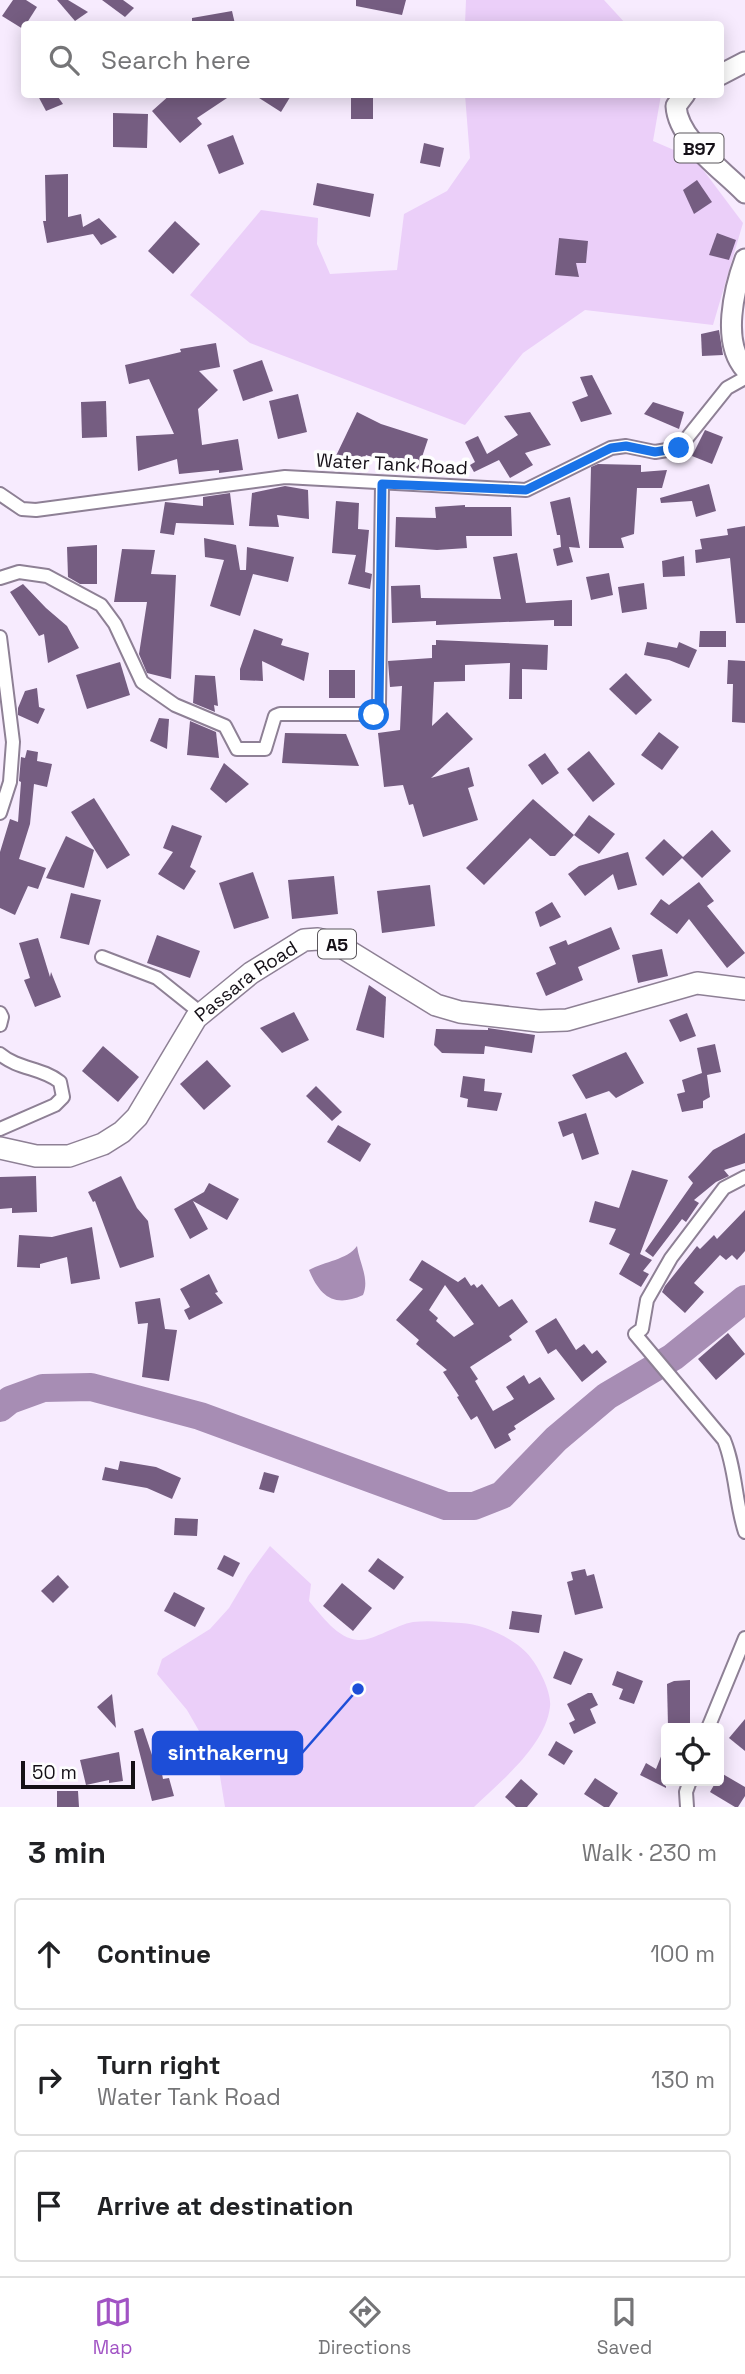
<!DOCTYPE html>
<html lang="en">
<head>
<meta charset="utf-8">
<style>
  body { margin:0; font-family:"Space Grotesk",sans-serif; background:#f6f6f6; color:#202124 }
  .controls { position:absolute; right:21px; bottom:21px; display:grid; overflow:hidden; border-radius:7px; box-shadow:0 4px 18px #0003 }
  .controls button { width:63px; height:63px; display:grid; place-items:center; padding:0; border:0; border-bottom:2px solid #e0e0e0; background:#fff; color:#202124; font:35px sans-serif }
  .scale { position:absolute; left:21px; bottom:18px; width:114px; box-sizing:border-box; padding-left:7px; border:4px solid #151017; border-top:0; font-size:19px; line-height:24px; white-space:nowrap; color:#151017; -webkit-text-stroke:5px #fefefe; paint-order:stroke }
  .stop { position:absolute; width:21px; height:21px; margin:-16px; border:5px solid #1a73e8; border-radius:50%; background:#fff }
  .stop.end { background:#1a73e8; border-color:#fff; box-shadow:0 2px 7px #0008 }
  .list { margin:0; padding:0; list-style:none }
  h2 { display:flex; justify-content:space-between; align-items:center; height:91px; margin:0; padding:0 28px; font-size:30px }
  h2 small { font-size:23px; font-weight:400; color:#757577 }
  .list li { display:grid; grid-template-columns:46px 1fr auto; gap:21px; align-items:center; box-sizing:border-box; height:112px; margin:0 14px 14px; padding:0 14px; border:2px solid #e0e0e0; border-radius:7px }
  .list b { display:block; font-size:26px; white-space:nowrap }
  .list p { margin:0; font-size:23px; white-space:nowrap; color:#757577 }
  .list em { font-size:23px; font-style:normal; color:#757577 }
  .icon { flex:none; width:38px; height:38px; fill:none; stroke:currentColor; stroke-width:2; stroke-linecap:round; stroke-linejoin:round }
  .map { position:relative; flex:none; width:745px; height:1807px; overflow:hidden }
  .search { position:absolute; background:#fff; box-shadow:0 4px 18px #0003; left:21px; right:21px; top:21px; height:77px; display:flex; align-items:center; gap:18px; box-sizing:border-box; padding:0 24px; border-radius:7px; color:#757577; font-size:26px }
  .sheet { height:469px; background:#fff }
  nav { display:flex; justify-content:space-around; align-items:center; box-sizing:border-box; height:98px; border-top:2px solid #e0e0e0; background:#fff; font-size:19px; color:#757577 }
  nav a { display:grid; justify-items:center; gap:4px }
  nav .on { color:#a153c4 }
  .map>svg:first-child { display:block }
  .green { fill:#ebcff9 }
  .water { fill:#a78db4 }
  .lines { fill:none; stroke-linecap:round; stroke-linejoin:round }
  .river { stroke:#a78db4; stroke-width:28 }
  .building { fill:#755d81; fill-rule:evenodd }
  .minor-casing { stroke:#8e8095; stroke-width:16 }
  .primary-casing { stroke:#8e8095; stroke-width:23 }
  .trunk-casing { stroke:#8e8095; stroke-width:24 }
  .minor { stroke:#fff; stroke-width:12 }
  .primary { stroke:#fff; stroke-width:19 }
  .trunk { stroke:#fff; stroke-width:21 }
  .route { stroke:#1a73e8; stroke-width:9 }
  .labels { text-anchor:middle; dominant-baseline:central; stroke-width:7; stroke-linejoin:round; paint-order:stroke }
  .shield { fill:#fefefe; stroke:#5b575c; stroke-width:2 }
  .shield-label { font-size:18px; font-weight:bold; fill:#151017 }
  .street-label { font-size:19px; fill:#151017; stroke:#fefefe }
  .leader { fill:none; stroke:#1d4ed8; stroke-width:2.5 }
  .callout-dot { fill:#1d4ed8; stroke:#fefefe; stroke-width:2.5 }
  .callout { fill:#1d4ed8; stroke:#1d4ed8; stroke-width:2.5 }
  .callout-label { font-size:21px; text-anchor:middle; font-weight:bold; fill:#fff }
</style>
</head>
<body>
<div class="map">
<svg width="745" height="1807" viewBox="0 0 745 1807">
  <rect width="100%" height="100%" fill="#f7ebfe"/>
  <g class="green">
    <path d="M466,0H604L626,24H465Z"/>
    <path d="M465,95H661L653,141L695,159L743,223L713,325L585,310L523,353L465,425L250,343L190,295L261,210L318,218L317,244L330,274L397,270L404,214L447,191L470,158Z"/>
    <path d="M270,1546L311,1584L309,1601C321,1615 338,1639 358,1640C373,1641 396,1625 413,1622C428,1620 446,1622 461,1623C484,1624 518,1640 531,1658C539,1668 552,1693 550,1707C545,1746 501,1781 474,1807H225L218,1764L187,1710L157,1674L162,1659L210,1629L229,1608L248,1576Z"/>
  </g>
  <path class="water" d="M357,1246C359,1262 370,1279 363,1295C335,1308 320,1297 309,1270C325,1261 347,1260 357,1246Z"/>
  <g class="lines">
    <path class="river" d="M0,1408L10,1400L43,1388L91,1387L200,1416L446,1506H474L502,1495L556,1439L607,1396L673,1357L745,1299"/>
  </g>
  <g class="building">
    <path d="M13,0H26L37,7L23,29L2,16Z"/>
    <path d="M57,0H68L88,12L75,21Z"/>
    <path d="M102,0H123L134,8L125,17Z"/>
    <path d="M356,0H406L402,15L356,6Z"/>
    <path d="M232,11L235,24H192V18Z"/>
    <path d="M37,94H56L63,104L46,111Z"/>
    <path d="M171,94H233L197,118L202,124L180,143L152,111Z"/>
    <path d="M253,94H292L281,112Z"/>
    <rect x="351" y="94" width="22" height="25"/>
    <path d="M113,113L148,114L147,148L113,147Z"/>
    <path d="M233,135L244,164L219,174L207,145Z"/>
    <path d="M424,143L444,148L440,167L420,163Z"/>
    <path d="M68,174V217L81,214L83,227L99,218L117,237L101,245L93,234L47,243L43,221H46L45,175Z"/>
    <path d="M697,180L712,202L694,214L683,190Z"/>
    <path d="M317,183L374,194L370,217L313,205Z"/>
    <path d="M175,221L200,244L173,274L148,251Z"/>
    <path d="M717,233L736,240L729,260L709,255Z"/>
    <path d="M559,238L588,241L586,263H576L579,277L555,275Z"/>
    <path d="M719,330L723,355L702,356L701,334Z"/>
    <path d="M216,343L220,367L199,371L218,390L198,409L202,445L238,439L243,470L219,473V470L179,474L177,459L138,471L136,436L174,434L149,379L129,384L125,365L181,352L180,349Z"/>
    <path d="M262,360L273,391L243,401L233,370Z"/>
    <path d="M592,375L612,414L581,422L572,402L588,396L580,377Z"/>
    <path d="M298,394L307,432L278,439L269,401Z"/>
    <path d="M106,401L107,437L82,438L81,402Z"/>
    <path d="M653,402L684,412L679,429L644,414Z"/>
    <path d="M357,412L381,424L428,439L417,472L366,455L359,469L335,458Z"/>
    <path d="M530,412L551,445L525,453L533,465L510,478L499,460L474,472L470,465L475,462L465,442L478,436L487,454L518,435L504,416Z"/>
    <path d="M705,430L723,437L712,464L692,456Z"/>
    <path d="M598,464L641,465V472L667,470L662,488H637L634,534L621,538L624,548H589L591,467Z"/>
    <path d="M709,484L716,511L696,517L692,501L661,503L660,498Z"/>
    <path d="M285,486L308,490L309,519L277,515L279,527L249,526L252,493Z"/>
    <path d="M230,493L234,525L176,523L174,535L160,533L165,502L203,506V497Z"/>
    <path d="M570,497L580,548L569,547L573,562L557,566L553,549L561,547L560,535H557L550,502Z"/>
    <path d="M336,501L359,503L358,529L369,530L365,572L372,574L370,589L348,584L356,555L332,553Z"/>
    <path d="M465,505V507H511L512,536H466L467,548L437,550L395,547L396,517L436,518L435,507Z"/>
    <path d="M745,526V623H736L730,558L696,563L695,550L702,549L700,539L728,535L727,529Z"/>
    <path d="M204,538L236,545L240,570H246L247,547L294,557L288,582L253,574L240,616L210,606L224,560L205,557Z"/>
    <path d="M97,545V584H80L68,577L67,547Z"/>
    <path d="M122,549L155,550L151,574L176,575L171,679L147,673L139,654L147,602H114Z"/>
    <path d="M517,553L526,603L572,600V626H554V620L436,625V621L392,623L391,586L420,585L421,598L501,599L493,557Z"/>
    <path d="M684,556L685,576L663,577L662,561Z"/>
    <path d="M609,573L613,595L591,600L586,577Z"/>
    <path d="M644,583L647,609L622,613L618,587Z"/>
    <path d="M23,584L46,608L67,626L79,648L48,663L44,634L39,636L10,592Z"/>
    <path d="M254,629L283,639L281,645L309,653L304,681L262,661L263,681L240,680V669Z"/>
    <path d="M700,631H726V647H699Z"/>
    <path d="M436,640L548,645L547,670L522,669V699H509L510,663L465,665V681L434,682L432,726L447,712L473,739L431,778L469,767L474,786L468,788L478,820L423,837L413,804L409,805L403,785L384,787L378,733L400,730L402,686L390,687L388,661L432,658V645H436Z"/>
    <path d="M647,642L677,648L679,642L697,650L689,668L669,660L644,655Z"/>
    <path d="M728,660L745,661V723L732,722L733,684H727Z"/>
    <path d="M120,662L130,695L87,709L76,675Z"/>
    <rect x="329" y="670" width="26" height="28"/>
    <path d="M626,673L652,700L636,715L609,689Z"/>
    <path d="M195,675L215,676L218,706L214,705L215,712L193,703Z"/>
    <path d="M37,688L39,707L45,709L38,724L18,715V708L25,691Z"/>
    <path d="M159,718L169,719L167,749L150,741Z"/>
    <path d="M190,721L216,732L219,758L187,755Z"/>
    <path d="M659,732L679,747L662,770L641,755Z"/>
    <path d="M285,733L346,734L359,766L282,763Z"/>
    <path d="M27,750L38,752L37,761L52,764L47,787L34,784L30,824L19,859L46,868L38,889L28,886L15,915L0,908V852L10,819L18,822L21,782L19,781L21,757L25,758Z"/>
    <path d="M589,751L615,784L593,802L567,769Z"/>
    <path d="M545,753L559,773L542,785L528,765Z"/>
    <path d="M224,763L249,784L226,803L210,789Z"/>
    <path d="M94,798L130,855L107,869L71,812Z"/>
    <path d="M533,799L574,835L555,856H550L530,838L484,885L466,868Z"/>
    <path d="M589,815L615,834L599,854L574,835Z"/>
    <path d="M172,825L202,836L190,867L196,871L184,890L158,874L173,852L163,848Z"/>
    <path d="M712,830L731,851L702,878L682,858L663,876L645,858L664,839L683,857Z"/>
    <path d="M66,836L94,850L84,888L46,878Z"/>
    <path d="M628,852L637,885L618,890L613,874L585,896L568,874L579,866Z"/>
    <path d="M253,872L269,918L234,929L219,883Z"/>
    <path d="M334,876L338,914L292,919L288,880Z"/>
    <path d="M699,882L714,901L707,906L745,953L727,968L689,919L677,934L650,914L661,899L669,905Z"/>
    <path d="M430,885L435,926L382,933L377,891Z"/>
    <path d="M71,893L101,900L89,945L60,938Z"/>
    <path d="M552,902L561,917L540,927L535,912Z"/>
    <path d="M611,927L620,949L578,967L583,980L546,996L536,973L556,964L549,947L566,940L568,945Z"/>
    <path d="M157,935L200,951L190,978L147,963Z"/>
    <path d="M38,938L50,977L51,972L61,997L35,1007L24,980L30,978L19,943Z"/>
    <path d="M662,949L668,976L638,983L632,955Z"/>
    <path d="M369,985L386,997L384,1038L356,1030Z"/>
    <path d="M294,1012L309,1040L282,1053L260,1028Z"/>
    <path d="M687,1013L696,1036L680,1042L669,1020Z"/>
    <path d="M488,1028L535,1035L532,1053L485,1046L484,1054L442,1053L434,1045L436,1029L488,1030Z"/>
    <path d="M715,1044L721,1072L707,1075L710,1097L703,1101V1108L682,1112L677,1094L685,1092L682,1080L702,1073L697,1048Z"/>
    <path d="M103,1046L139,1077L118,1102L82,1071Z"/>
    <path d="M626,1052L644,1083L616,1098L609,1091L586,1099L572,1075Z"/>
    <path d="M207,1060L231,1086L204,1110L180,1084Z"/>
    <path d="M463,1076L485,1079L484,1091L502,1093L497,1111L467,1107L468,1099L460,1097Z"/>
    <path d="M316,1086L342,1112L332,1121L306,1096Z"/>
    <path d="M586,1113L599,1154L582,1160L573,1133L563,1137L558,1122Z"/>
    <path d="M338,1125L371,1144L360,1162L327,1142Z"/>
    <path d="M745,1133V1163L724,1170L729,1176L716,1182L694,1200L699,1203L686,1222L682,1219L653,1257L645,1251L693,1183L688,1177L713,1150Z"/>
    <path d="M632,1170L668,1180L640,1254L652,1260L643,1271L649,1274L641,1287L619,1274L630,1254L609,1244L616,1229L589,1222L595,1201L619,1208Z"/>
    <path d="M36,1176L37,1212L12,1213V1208L0,1209V1177Z"/>
    <path d="M121,1176L137,1208L148,1221L154,1257L120,1268L95,1201L93,1202L88,1192Z"/>
    <path d="M209,1183L239,1199L227,1220L193,1201L208,1229L190,1239L174,1209L204,1192Z"/>
    <path d="M745,1210V1251L737,1260L732,1255L726,1260L720,1255L694,1283L704,1292L685,1313L662,1292L665,1286L697,1246L700,1249L714,1235L717,1239Z"/>
    <path d="M92,1227L100,1279L71,1284L67,1257L40,1264V1268L17,1267L19,1235L52,1237Z"/>
    <path d="M422,1260L458,1282L465,1277L471,1286L474,1284L477,1288L482,1284L499,1307L512,1299L528,1322L509,1336L512,1340L470,1367L478,1379L475,1381L493,1411L514,1399L506,1387L524,1375L529,1384L540,1377L555,1399L514,1426L516,1429L508,1434L511,1440L495,1449L477,1416L471,1420L457,1397L459,1396L443,1372L447,1370L416,1344L419,1340L396,1320L423,1289L409,1280ZM445,1285L474,1324L454,1337L436,1321L438,1318L429,1310Z"/>
    <path d="M209,1274L218,1292L215,1293L223,1303L189,1320L184,1310L190,1307L180,1289Z"/>
    <path d="M160,1298L165,1329L177,1330L169,1381L142,1377L148,1323L138,1324L135,1302Z"/>
    <path d="M556,1318L576,1350L584,1344L592,1354L597,1350L607,1362L582,1382L556,1349L548,1354L535,1331Z"/>
    <path d="M728,1333L745,1354L716,1380L698,1359Z"/>
    <path d="M120,1461L156,1467L181,1478L172,1499L147,1488L102,1480L105,1467L118,1470Z"/>
    <path d="M264,1472L279,1476L274,1493L259,1489Z"/>
    <path d="M175,1518L198,1519L197,1536L174,1535Z"/>
    <path d="M224,1555L240,1563L233,1577L217,1569Z"/>
    <path d="M378,1558L404,1577L394,1590L368,1571Z"/>
    <path d="M585,1569L587,1576L594,1574L603,1608L575,1615L567,1582L573,1580L571,1572Z"/>
    <path d="M58,1575L69,1587L53,1603L41,1591Z"/>
    <path d="M342,1583L372,1608L353,1631L323,1606Z"/>
    <path d="M174,1592L205,1608L195,1627L164,1611Z"/>
    <path d="M512,1611L542,1615L539,1633L509,1629Z"/>
    <path d="M564,1651L583,1659L571,1685L553,1678Z"/>
    <path d="M617,1671L643,1681L634,1704L619,1699L623,1689L612,1685Z"/>
    <path d="M690,1680V1726H668L667,1684L674,1681Z"/>
    <path d="M588,1693H592L598,1705L590,1709L596,1723L574,1734L569,1723L575,1720L567,1704Z"/>
    <path d="M112,1694L116,1728L97,1707Z"/>
    <path d="M745,1719V1751L729,1738Z"/>
    <path d="M143,1728L157,1770L161,1769L163,1779L169,1778L174,1796L152,1801L134,1731Z"/>
    <path d="M556,1741L573,1751L564,1765L548,1755Z"/>
    <path d="M666,1744V1788L640,1775L646,1763L656,1769Z"/>
    <path d="M119,1752L123,1781L109,1783V1780L86,1785L80,1760Z"/>
    <path d="M721,1773L745,1787V1796L738,1807H735L710,1792Z"/>
    <path d="M595,1778L618,1793L609,1807H604L584,1794Z"/>
    <path d="M521,1779L538,1794L527,1807H516L505,1797Z"/>
    <path d="M57,1791H78L79,1807H57Z"/>
  </g>
  <g class="lines">
    <defs>
      <g id="minor">
        <path d="M0,494L22,509L36,510L285,477L526,490L611,448L626,446L655,452L679,448L727,388L745,378"/>
        <path d="M0,578L19,572L47,576L101,605L115,624L142,682L175,705L225,726L237,749H265L275,716L280,714H375L379,705L382,484"/>
        <path d="M0,637L13,742L10,782L0,813"/>
        <path d="M102,957L157,978L202,1014"/>
        <path d="M0,1013L2,1017L0,1025"/>
        <path d="M0,1054C19,1070 41,1067 60,1082L63,1097L55,1105L0,1129"/>
        <path d="M745,1177L724,1188L671,1258L647,1300L642,1329L635,1334L724,1440C736,1469 735,1502 745,1532"/>
        <path d="M708,1728L745,1638"/>
        <path d="M687,1807L686,1792L690,1781"/>
      </g>
      <g id="primary">
        <path d="M720,75L745,62"/>
        <path d="M685,94L676,106C678,140 722,169 745,193"/>
        <path d="M745,259C734,289 721,342 745,369"/>
      </g>
      <g id="trunk">
        <path id="s1" d="M0,1148L36,1156H69L103,1144L122,1132L137,1117L196,1018L251,973L304,940L318,939L337,944L436,1005L460,1012L539,1021L567,1020L697,983L745,989"/>
      </g>
    </defs>
    <use href="#minor" class="minor-casing"/>
    <use href="#primary" class="primary-casing"/>
    <use href="#trunk" class="trunk-casing"/>
    <use href="#minor" class="minor"/>
    <use href="#primary" class="primary"/>
    <use href="#trunk" class="trunk"/>
  </g>
  <g class="lines">
    <path class="route" d="M374,715L379,705L382,484L526,490L611,448L626,446L655,452L679,448"/>
  </g>
  <g class="labels">
    <g class="shield">
      <rect x="674.5" y="133.5" width="49" height="29" rx="5"/>
      <rect x="318" y="929.5" width="38" height="29" rx="5"/>
    </g>
    <g class="shield-label">
      <text x="699" y="148">B97</text>
      <text x="337" y="944">A5</text>
    </g>
    <g class="street-label">
      <text transform="translate(392 464) rotate(3)">Water Tank Road</text>
      <text stroke="none"><textPath href="#s1" startOffset="327">Passara Road</textPath></text>
    </g>
  </g>
  <path class="leader" d="M358 1689L302 1753"/>
  <circle class="callout-dot" cx="358" cy="1689" r="7"/>
  <rect class="callout" x="153" y="1732" width="149" height="42" rx="7"/>
  <g class="callout-label">
    <text x="228" y="1760">sinthakerny</text>
  </g>
</svg>
<div class="controls">
<button><svg class="icon" aria-label="locate" viewBox="0 0 24 24"><circle cx="12" cy="12" r="6"/><path d="M12 2v4M12 18v4M2 12h4M18 12h4"/></svg></button>
</div>
<div class="scale">50 m</div>
<div class="stop" style="left:374px;top:715px"></div>
<div class="stop end" style="left:679px;top:448px"></div>
<div class="search"><svg class="icon" aria-label="search" viewBox="0 0 24 24"><circle cx="10" cy="10" r="6"/><path d="M15 15l6 6"/></svg>Search here</div>
</div>
<section class="sheet">
<h2>3 min<small>Walk · 230 m</small></h2>
<ul class="list">
<li><svg class="icon" aria-label="ahead" viewBox="0 0 24 24"><path d="M12 20V5M6 11l6-6 6 6"/></svg><div><b>Continue</b></div><em>100 m</em></li>
<li><svg class="icon" aria-label="right" viewBox="0 0 24 24"><path d="M7 20v-9h11M14 6l5 5-5 5"/></svg><div><b>Turn right</b><p>Water Tank Road</p></div><em>130 m</em></li>
<li><svg class="icon" aria-label="arrive" viewBox="0 0 24 24"><path d="M6 21V4h12l-3 4 3 4H6"/></svg><div><b>Arrive at destination</b></div></li>
</ul>
</section>
<nav>
<a class="on"><svg class="icon" aria-label="map" viewBox="0 0 24 24"><path d="M3 6l6-2 6 2 6-2v14l-6 2-6-2-6 2zM9 4v14M15 6v14"/></svg>Map</a>
<a><svg class="icon" aria-label="directions" viewBox="0 0 24 24"><path d="M12 3l9 9-9 9-9-9zM9 14v-3h6M13 9l2 2-2 2"/></svg>Directions</a>
<a><svg class="icon" aria-label="saved" viewBox="0 0 24 24"><path d="M7 4h10v16l-5-4-5 4z"/></svg>Saved</a>
</nav>
</body>
</html>
